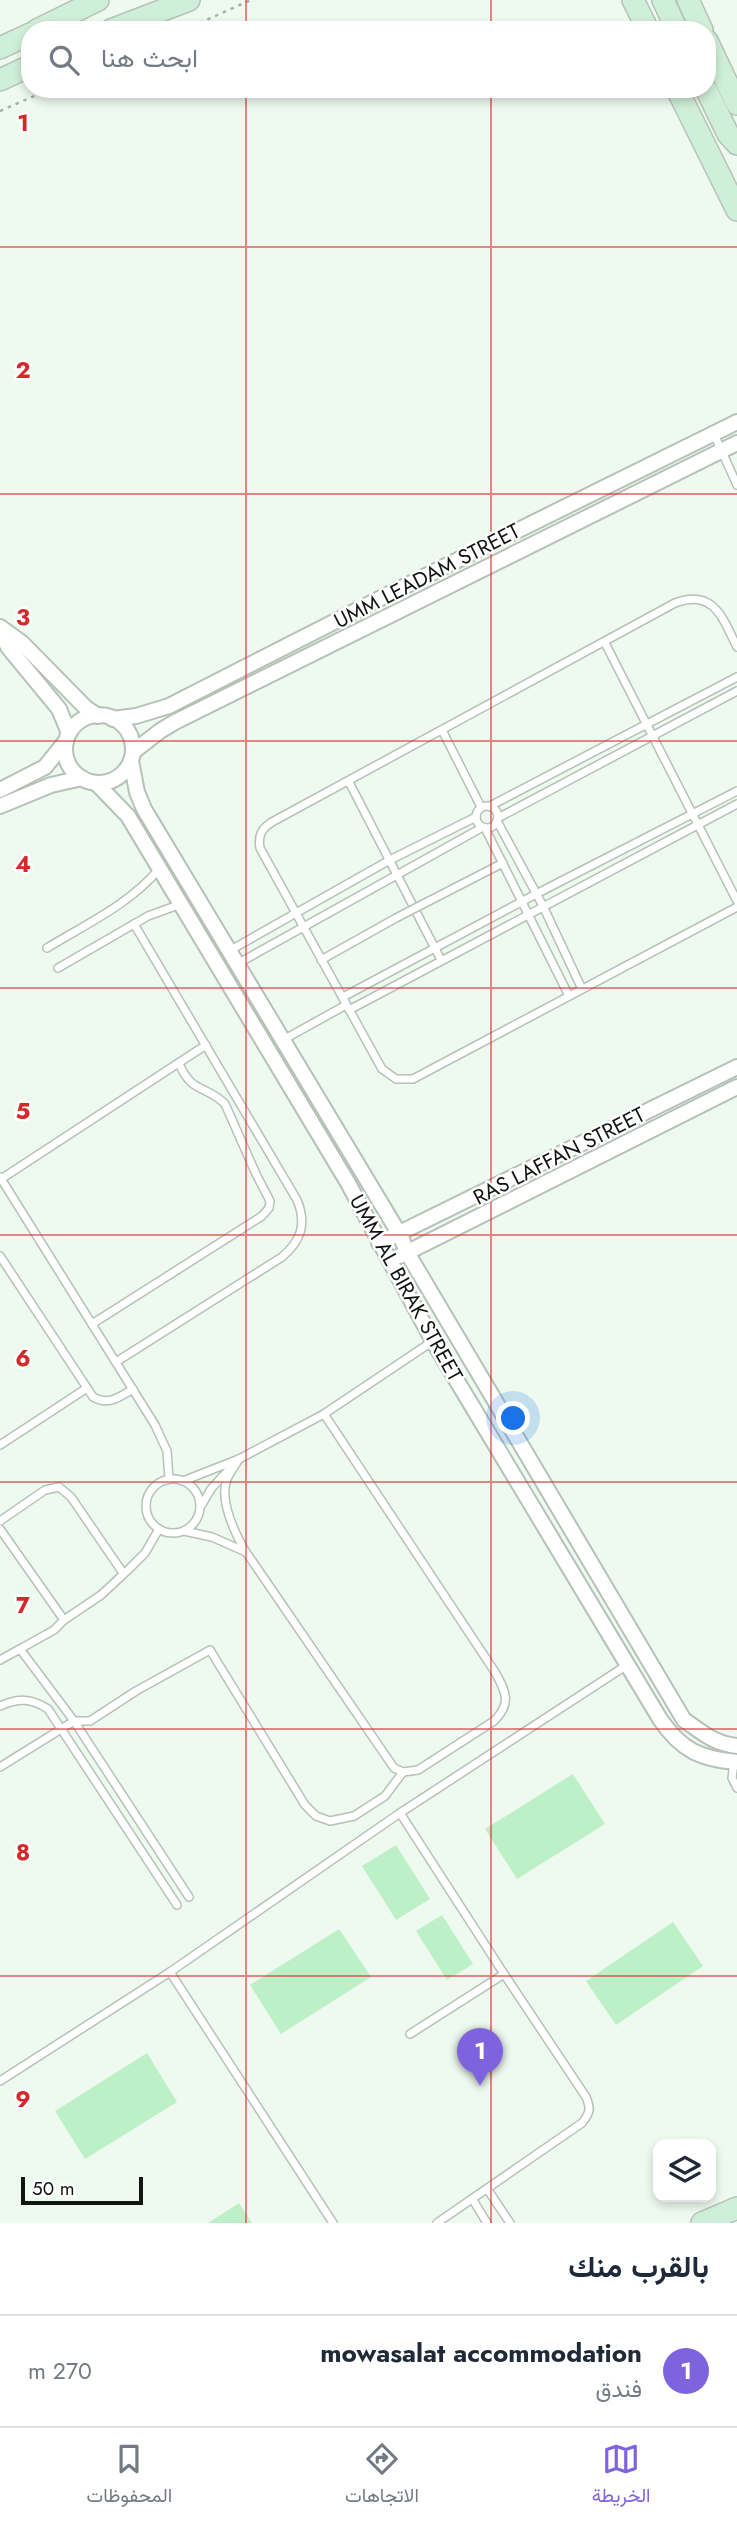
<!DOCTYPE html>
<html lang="ar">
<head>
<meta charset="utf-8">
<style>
  body { margin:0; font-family:Jost,Vazirmatn,sans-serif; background:#f6f6f7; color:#1f2937; direction:rtl }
  .controls { position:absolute; right:21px; bottom:21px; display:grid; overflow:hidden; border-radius:14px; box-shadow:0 4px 10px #0003 }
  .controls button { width:63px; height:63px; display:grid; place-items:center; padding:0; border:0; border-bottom:2px solid #e0e1e3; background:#fff; color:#1f2937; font:35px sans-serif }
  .scale { position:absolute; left:21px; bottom:18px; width:122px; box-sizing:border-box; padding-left:7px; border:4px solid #111512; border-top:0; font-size:19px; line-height:24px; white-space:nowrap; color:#111512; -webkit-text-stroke:5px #fff; paint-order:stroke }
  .you { position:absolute; left:514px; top:1419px; width:24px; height:24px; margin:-18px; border:5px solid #fff; border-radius:50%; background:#1a73e8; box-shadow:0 0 0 10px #1a73e833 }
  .badge { display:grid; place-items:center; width:46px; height:46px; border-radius:50%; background:#7f63de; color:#fff; font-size:23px; font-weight:700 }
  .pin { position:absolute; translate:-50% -58px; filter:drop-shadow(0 2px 4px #0008) }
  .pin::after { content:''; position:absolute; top:37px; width:24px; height:21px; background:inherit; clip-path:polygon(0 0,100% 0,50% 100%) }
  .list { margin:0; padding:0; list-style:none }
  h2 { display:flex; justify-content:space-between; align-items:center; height:91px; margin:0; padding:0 28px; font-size:30px }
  h2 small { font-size:23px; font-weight:400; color:#747a83 }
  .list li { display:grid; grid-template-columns:46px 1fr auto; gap:21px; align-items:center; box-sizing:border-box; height:112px; padding:0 28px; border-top:2px solid #e0e1e3 }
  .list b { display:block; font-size:26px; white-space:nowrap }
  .list p { margin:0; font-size:23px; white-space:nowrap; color:#747a83 }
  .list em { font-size:23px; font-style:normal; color:#747a83 }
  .icon { flex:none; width:38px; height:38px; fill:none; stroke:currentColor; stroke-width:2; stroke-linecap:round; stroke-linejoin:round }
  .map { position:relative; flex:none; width:737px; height:2223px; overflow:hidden; direction:ltr }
  .search { position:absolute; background:#fff; box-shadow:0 4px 10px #0003; left:21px; right:21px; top:21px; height:77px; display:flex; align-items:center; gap:18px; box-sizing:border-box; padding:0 24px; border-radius:28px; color:#747a83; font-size:26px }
  .sheet { height:203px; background:#fff }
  nav { display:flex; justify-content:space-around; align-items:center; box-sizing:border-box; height:98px; border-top:2px solid #e0e1e3; background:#fff; font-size:19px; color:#747a83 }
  nav a { display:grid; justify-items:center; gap:4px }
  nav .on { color:#7f63de }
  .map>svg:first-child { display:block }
  .green { fill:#bdf0c6 }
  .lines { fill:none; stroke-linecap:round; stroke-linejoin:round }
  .lane-casing { stroke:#b6c1b7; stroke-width:10 }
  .street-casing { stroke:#b6c1b7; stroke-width:18 }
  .secondary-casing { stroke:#b6c1b7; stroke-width:24 }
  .path { stroke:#a8b1a9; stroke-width:2.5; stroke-dasharray:3.5 5; stroke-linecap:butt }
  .lane { stroke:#fff; stroke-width:7 }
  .street { stroke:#fff; stroke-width:14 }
  .secondary { stroke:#d0efd8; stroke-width:21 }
  .lane-bridge-casing { stroke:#b6c1b7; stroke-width:10; stroke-linecap:butt }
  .lane-bridge { stroke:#fff; stroke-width:7 }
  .grid { fill:none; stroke:#d62828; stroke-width:2; stroke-opacity:0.55 }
  .labels { text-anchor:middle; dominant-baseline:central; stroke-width:5; stroke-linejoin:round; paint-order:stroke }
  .street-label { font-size:21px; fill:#111512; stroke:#fff }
  .grid-label { font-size:23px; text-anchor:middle; font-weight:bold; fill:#d62828; stroke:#fff; stroke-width:5; stroke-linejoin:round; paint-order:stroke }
</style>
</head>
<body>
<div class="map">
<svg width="737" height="2223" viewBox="0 0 737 2223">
  <rect width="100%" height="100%" fill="#eefaf0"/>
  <g class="green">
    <path d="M573,1774L605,1824L517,1879L485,1829Z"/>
    <path d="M396,1845L430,1899L396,1920L362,1866Z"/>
    <path d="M442,1915L473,1964L447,1980L416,1931Z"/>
    <path d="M673,1922L703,1966L616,2025L586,1981Z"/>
    <path d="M339,1929L371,1977L281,2034L250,1985Z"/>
    <path d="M147,2053L177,2102L85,2159L55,2111Z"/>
    <path d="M239,2203L252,2223H208Z"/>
  </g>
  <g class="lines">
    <defs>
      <g id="lane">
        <path d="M714,434L737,485"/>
        <path d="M605,643L737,901"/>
        <path d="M737,647C723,619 714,588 675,603L272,822C261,829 258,836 260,848L382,1069L396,1079H413L737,907"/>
        <path d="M442,730L481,807"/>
        <path d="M349,782L441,960"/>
        <path d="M490,806L737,677"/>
        <circle cx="487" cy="817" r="11"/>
        <path d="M498,818L737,691"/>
        <path d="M497,821L543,906L582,989"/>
        <path d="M485,828L569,996"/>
        <path d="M429,901L503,863"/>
        <path d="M47,948C86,924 130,904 159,869"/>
        <path d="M229,951L388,861L476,817"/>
        <path d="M321,960L396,918"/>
        <path d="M237,964L483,827"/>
        <path d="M58,968L148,916L181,904"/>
        <path d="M343,997L536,894L737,791"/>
        <path d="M349,1010L737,804"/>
        <path d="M283,1040L346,1005"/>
        <path d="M0,1177L155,1425L167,1451L169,1479"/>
        <path d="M1,1179L206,1045"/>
        <path d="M0,1256L93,1397C108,1406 120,1397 133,1389"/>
        <path d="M92,1324L262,1216L269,1208L270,1201L256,1174L225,1104C207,1085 191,1094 179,1063"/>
        <path d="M116,1362L282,1257C301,1241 307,1224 297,1200L134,924"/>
        <path d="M0,1445L87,1388"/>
        <path d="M239,1459C235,1466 230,1472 227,1479C219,1500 235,1533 245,1551"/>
        <circle cx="173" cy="1506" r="27"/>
        <path d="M183,1481L239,1459L324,1414L433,1341"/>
        <path d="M201,1506L211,1489L231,1467"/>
        <path d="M0,1521L45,1490L59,1487L71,1497L123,1573"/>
        <path d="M0,1529L64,1620L54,1630L20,1649"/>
        <path d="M184,1531L212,1537L246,1552L394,1768L403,1772L418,1770L494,1721C512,1703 506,1692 495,1672L324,1414"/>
        <path d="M64,1620L101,1595L129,1569L145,1553L159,1529"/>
        <path d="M0,1660L20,1649L74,1721L189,1897"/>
        <path d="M0,1706C19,1698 31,1698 48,1709L177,1905"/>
        <path d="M734,1762L732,1778L737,1788"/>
        <path d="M0,1767L74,1721H90L136,1691L210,1650L305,1805L316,1816L330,1821L354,1816L385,1796L403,1772"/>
        <path d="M400,1813L504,1974L586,2097C591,2109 590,2113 582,2123L437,2223"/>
        <path d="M170,1972L333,2223"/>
        <path d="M410,2034L504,1974"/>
        <path d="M0,2081L170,1972L400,1813L627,1665"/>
        <path d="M488,2190L510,2223"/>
        <path d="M473,2200L487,2223"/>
      </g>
      <g id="street">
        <path d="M0,627L22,643L86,708L98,716"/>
        <path d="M0,628L8,647L59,709L69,733"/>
        <circle cx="99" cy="749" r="34"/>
        <path d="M113,719L136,716L169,706L381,598L737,422"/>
        <path d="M133,752L160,731L175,722L737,443"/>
        <path d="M131,761L137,792L144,809L400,1235L408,1254L684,1720C702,1732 714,1744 737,1746"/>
        <path d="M96,783L128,816L348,1183L433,1341L660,1719C681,1750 700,1759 737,1762"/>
        <path d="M0,790L45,767L66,741"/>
        <path d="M0,806L51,785L82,778"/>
        <path d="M379,1243L737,1067"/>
        <path d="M400,1256L737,1087"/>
      </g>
      <g id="secondary">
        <path d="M633,0L648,30"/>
        <path d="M663,0L677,30"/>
        <path d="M688,0L702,30"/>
        <path d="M37,30L98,0"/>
        <path d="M111,30L189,0"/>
        <path d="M707,41L737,104"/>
        <path d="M0,48L30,34"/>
        <path d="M0,80L30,66"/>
        <path d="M677,89L737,210"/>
        <path d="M706,89L728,134L737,144"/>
        <path d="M702,2223L737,2208"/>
      </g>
    </defs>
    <use href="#lane" class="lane-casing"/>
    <use href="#street" class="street-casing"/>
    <use href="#secondary" class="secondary-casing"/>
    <g class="path">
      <path d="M184,30L251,0"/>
      <path d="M0,111L50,89"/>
    </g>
    <use href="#lane" class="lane"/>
    <use href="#street" class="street"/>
    <use href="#secondary" class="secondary"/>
    <defs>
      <path id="lane-bridge" d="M396,918L429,901"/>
    </defs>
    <use href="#lane-bridge" class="lane-bridge-casing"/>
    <use href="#lane-bridge" class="lane-bridge"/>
  </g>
  <path class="grid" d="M246,0V30M491,0V30M246,89V2223M491,89V2223M0,247H737M0,494H737M0,741H737M0,988H737M0,1235H737M0,1482H737M0,1729H737M0,1976H737"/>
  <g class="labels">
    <g class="street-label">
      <text transform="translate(427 576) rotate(-27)">UMM LEADAM STREET</text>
      <text transform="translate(559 1156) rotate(-27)">RAS LAFFAN STREET</text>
      <text transform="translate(406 1288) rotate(61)">UMM AL BIRAK STREET</text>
    </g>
  </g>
  <g class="grid-label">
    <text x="23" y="131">1</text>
    <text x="23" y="378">2</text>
    <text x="23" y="625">3</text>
    <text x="23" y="872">4</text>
    <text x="23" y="1119">5</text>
    <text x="23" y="1366">6</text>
    <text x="23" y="1613">7</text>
    <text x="23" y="1860">8</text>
    <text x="23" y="2107">9</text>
  </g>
</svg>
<div class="controls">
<button><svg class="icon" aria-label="layers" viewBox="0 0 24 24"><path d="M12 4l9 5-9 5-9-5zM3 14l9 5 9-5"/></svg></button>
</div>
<div class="scale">50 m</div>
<div class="you"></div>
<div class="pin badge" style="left:480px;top:2086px">1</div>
<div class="search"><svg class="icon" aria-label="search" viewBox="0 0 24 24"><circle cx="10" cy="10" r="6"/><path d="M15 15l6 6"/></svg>ابحث هنا</div>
</div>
<section class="sheet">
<h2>بالقرب منك<small></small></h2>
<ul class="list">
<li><span class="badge">1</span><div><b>mowasalat accommodation</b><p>فندق</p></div><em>270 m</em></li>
</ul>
</section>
<nav>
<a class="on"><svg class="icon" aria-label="map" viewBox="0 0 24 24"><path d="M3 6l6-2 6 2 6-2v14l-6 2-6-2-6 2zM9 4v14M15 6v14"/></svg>الخريطة</a>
<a><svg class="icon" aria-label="directions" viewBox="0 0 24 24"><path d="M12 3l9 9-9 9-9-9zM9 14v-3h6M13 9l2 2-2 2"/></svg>الاتجاهات</a>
<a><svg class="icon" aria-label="saved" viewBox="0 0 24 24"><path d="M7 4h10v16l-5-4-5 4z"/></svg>المحفوظات</a>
</nav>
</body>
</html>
